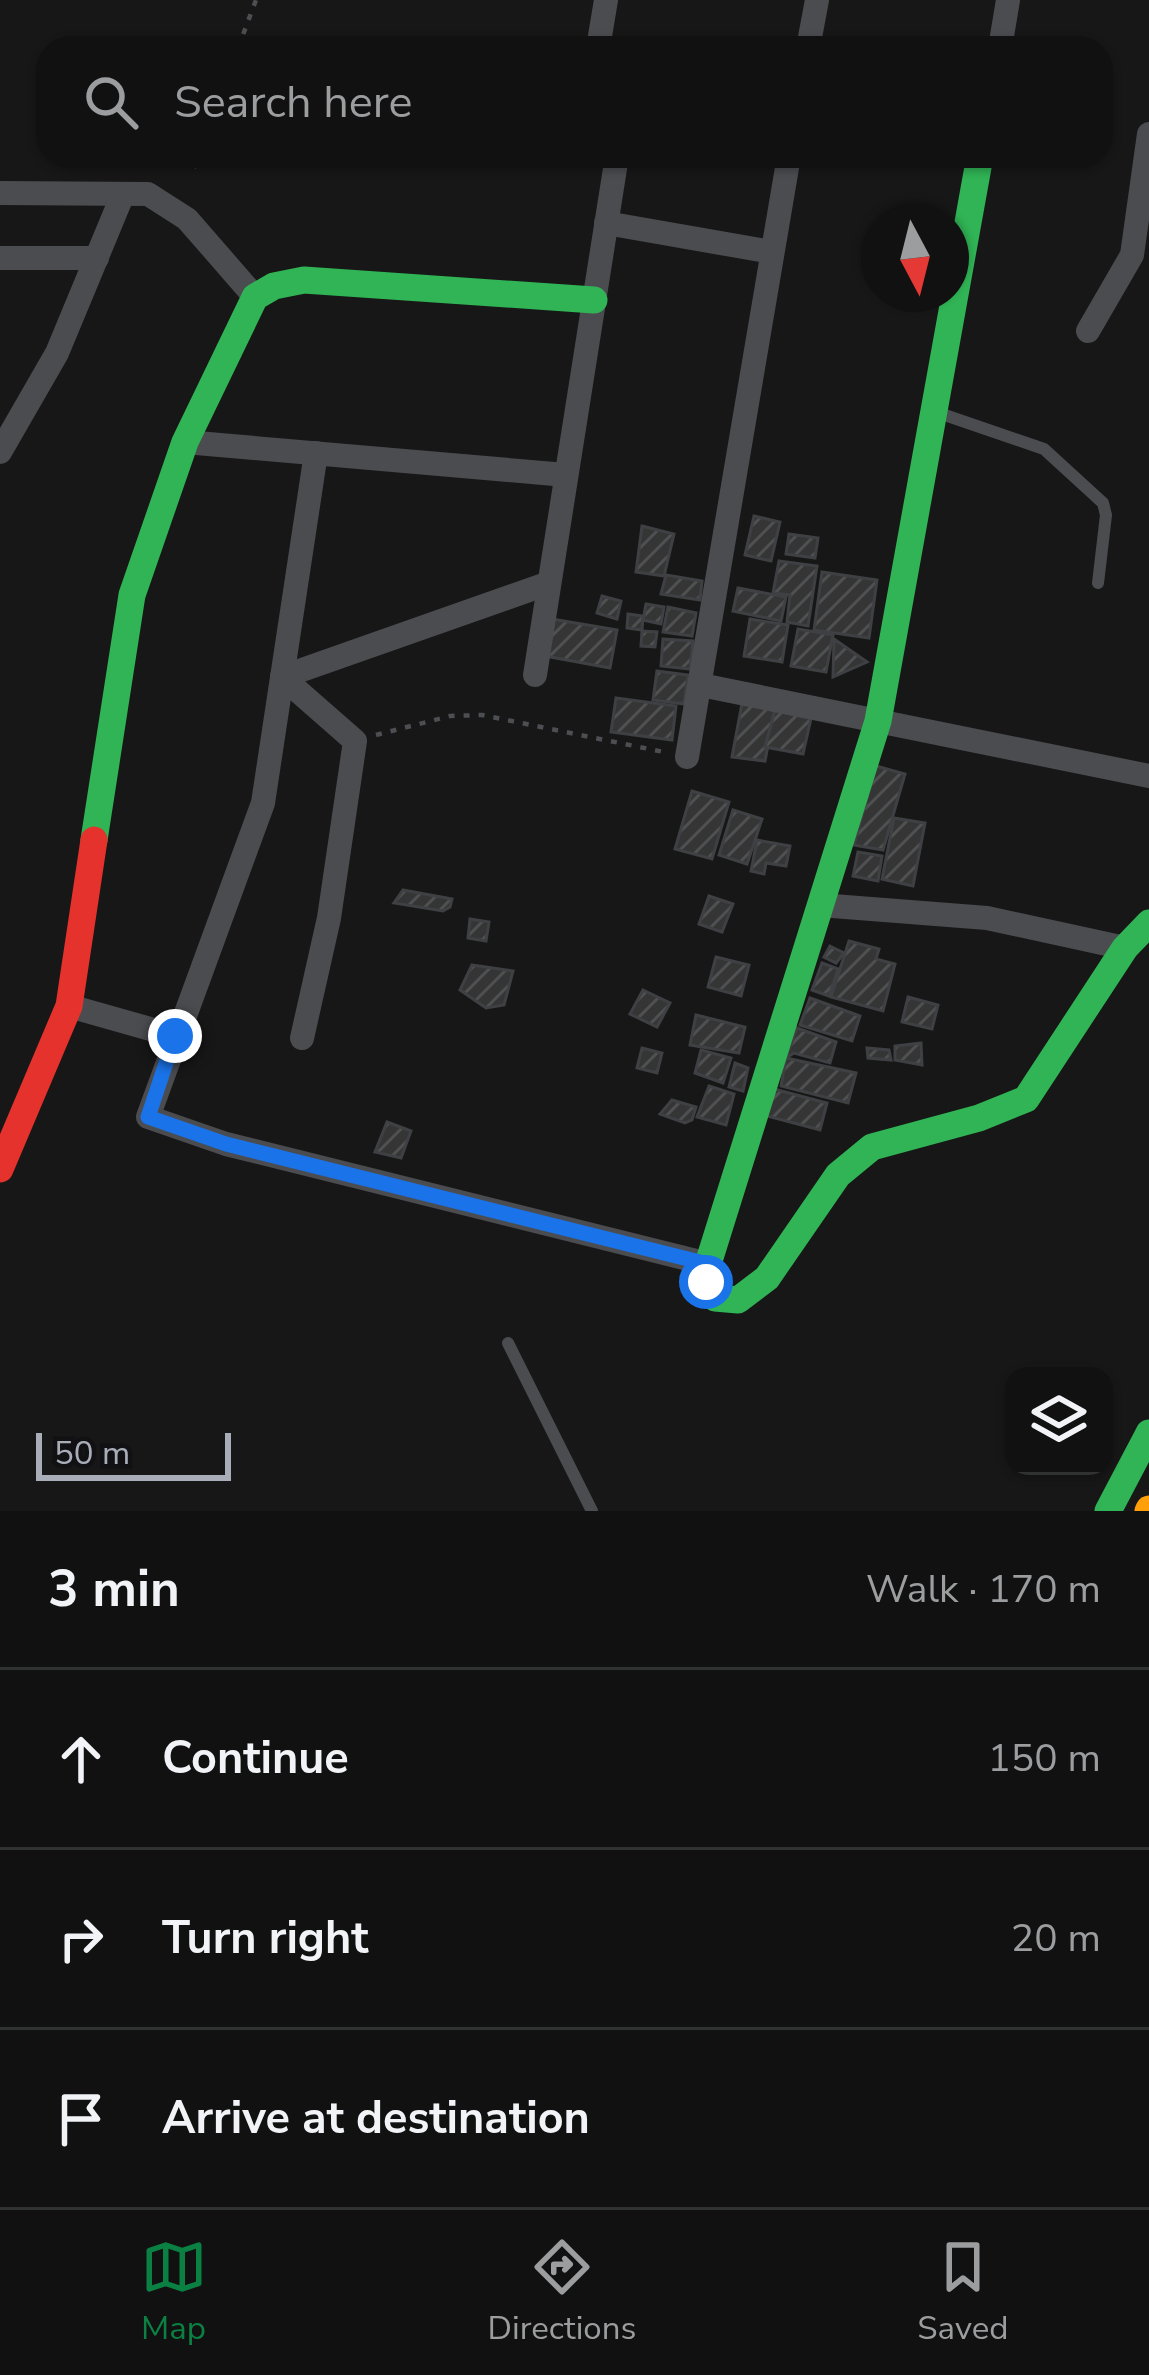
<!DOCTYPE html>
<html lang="en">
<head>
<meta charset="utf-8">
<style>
  body { margin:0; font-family:"Nunito Sans",sans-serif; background:#1e1f1f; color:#f1f3f6 }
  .controls { position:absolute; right:36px; bottom:36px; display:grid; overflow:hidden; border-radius:24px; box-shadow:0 3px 9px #0004 }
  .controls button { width:108px; height:108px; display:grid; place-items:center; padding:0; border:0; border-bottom:3px solid #303131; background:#111; color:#f1f3f6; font:60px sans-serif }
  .compass { position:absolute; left:861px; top:204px; width:108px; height:108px; border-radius:50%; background:#111; box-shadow:0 3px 9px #0004; rotate:173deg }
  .scale { position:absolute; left:36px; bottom:30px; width:195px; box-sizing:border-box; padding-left:12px; border:6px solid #a8adb8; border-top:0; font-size:33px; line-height:42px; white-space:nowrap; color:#a8adb8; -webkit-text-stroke:9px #111113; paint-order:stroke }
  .stop { position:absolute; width:36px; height:36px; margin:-27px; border:9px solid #1a73e8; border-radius:50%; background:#fff }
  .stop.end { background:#1a73e8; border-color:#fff; box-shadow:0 3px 12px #0008 }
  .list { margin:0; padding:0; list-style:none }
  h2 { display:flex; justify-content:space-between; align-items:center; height:156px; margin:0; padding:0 48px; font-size:51px }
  h2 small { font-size:39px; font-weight:400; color:#9c9d9f }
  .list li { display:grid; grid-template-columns:78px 1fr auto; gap:36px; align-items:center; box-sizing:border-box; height:180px; padding:0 48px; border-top:3px solid #303131 }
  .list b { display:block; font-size:45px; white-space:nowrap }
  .list em { font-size:39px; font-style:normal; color:#9c9d9f }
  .icon { flex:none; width:66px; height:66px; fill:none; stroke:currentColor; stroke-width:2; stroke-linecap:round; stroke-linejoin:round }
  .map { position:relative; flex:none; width:1149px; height:1511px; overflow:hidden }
  .search { position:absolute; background:#111; box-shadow:0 3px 9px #0004; left:36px; right:36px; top:36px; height:132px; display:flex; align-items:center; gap:30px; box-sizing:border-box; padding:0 42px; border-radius:36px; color:#9c9d9f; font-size:45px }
  .sheet { height:696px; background:#111 }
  nav { display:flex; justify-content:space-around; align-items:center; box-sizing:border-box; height:168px; border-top:3px solid #303131; background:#111; font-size:33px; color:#9c9d9f }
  nav a { display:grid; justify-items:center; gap:6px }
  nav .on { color:#0b8043 }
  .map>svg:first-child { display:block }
  .building { fill:url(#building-hatch); stroke:#3f4043; stroke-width:3 }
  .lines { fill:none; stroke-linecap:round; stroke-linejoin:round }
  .path { stroke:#4d4e52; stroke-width:4.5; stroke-dasharray:6 9; stroke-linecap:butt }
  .lane { stroke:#4b4c50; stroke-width:12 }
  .street { stroke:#4b4c50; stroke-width:24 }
  .fast { stroke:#30b455; stroke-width:27 }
  .slow { stroke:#ff9f0a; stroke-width:27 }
  .jam { stroke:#e5322d; stroke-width:27 }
  .route { stroke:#1a73e8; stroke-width:15 }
</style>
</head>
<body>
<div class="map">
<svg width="1149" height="1511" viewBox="0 0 1149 1511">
  <defs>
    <pattern id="building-hatch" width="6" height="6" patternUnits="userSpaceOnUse" patternTransform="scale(3)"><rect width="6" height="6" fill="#353536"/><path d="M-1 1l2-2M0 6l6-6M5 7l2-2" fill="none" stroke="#4f5051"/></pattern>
  </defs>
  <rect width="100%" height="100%" fill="#171717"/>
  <g class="building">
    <path d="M754,516L780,522L771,561L745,555Z"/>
    <path d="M642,526L674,534L664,576L636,572Z"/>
    <path d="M789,534L818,538L815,558L786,554Z"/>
    <path d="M779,561L817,566L808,626L787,622L790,595L773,593Z"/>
    <path d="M822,572L877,580L869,638L814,630Z"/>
    <path d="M666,575L702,581L700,600L661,594Z"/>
    <path d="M738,588L786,597L781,621L733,611Z"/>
    <path d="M602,596L621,601L617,619L597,613Z"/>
    <path d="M646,604L664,607L661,624L643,620Z"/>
    <path d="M668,607L696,613L692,636L663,632Z"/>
    <path d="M628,614L643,616L642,630L627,628Z"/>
    <path d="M552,619L617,630L610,668L545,656Z"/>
    <path d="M750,619L788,625L782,662L744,656Z"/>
    <path d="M798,629L833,635L826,672L791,666Z"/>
    <path d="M642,631L657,632L655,647L641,646Z"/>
    <path d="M663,639L693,641L690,669L661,666Z"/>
    <path d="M834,639L867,662L833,677Z"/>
    <path d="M657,671L688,675L684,704L653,700Z"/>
    <path d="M616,698L676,706L672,740L611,732Z"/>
    <path d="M743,698L776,704L765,761L732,757Z"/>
    <path d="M776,706L812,714L803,754L765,747Z"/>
    <path d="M876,766L905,774L883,850L854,845Z"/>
    <path d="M692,791L729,802L712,859L675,849Z"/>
    <path d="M733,810L762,819L747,864L719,855Z"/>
    <path d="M894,818L925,823L913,886L882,879Z"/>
    <path d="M757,840L790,846L786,866L766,863L764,874L751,871Z"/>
    <path d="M858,852L882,856L878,881L853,876Z"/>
    <path d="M403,890L452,899L450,907L443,911L394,903Z"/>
    <path d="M709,896L733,904L722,932L699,924Z"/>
    <path d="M470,919L489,922L486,941L468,938Z"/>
    <path d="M849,941L879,949L876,959L895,964L883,1011L831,997Z"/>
    <path d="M830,946L844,953L836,963L824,957Z"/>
    <path d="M716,957L749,965L741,996L708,987Z"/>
    <path d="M822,963L838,969L829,996L812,990Z"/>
    <path d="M472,965L513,971L504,1005L486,1008L460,990Z"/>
    <path d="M643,990L670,1003L657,1027L630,1014Z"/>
    <path d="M908,997L938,1005L932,1029L902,1022Z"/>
    <path d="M810,998L860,1016L852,1041L800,1025Z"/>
    <path d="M696,1015L745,1027L739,1053L690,1045Z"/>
    <path d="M797,1028L836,1042L830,1063L794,1053L786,1058Z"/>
    <path d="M921,1043L922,1065L895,1060V1046Z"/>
    <path d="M642,1048L662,1053L657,1073L637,1068Z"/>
    <path d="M867,1048L889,1050L891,1060L868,1058Z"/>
    <path d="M701,1050L731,1058L723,1083L695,1073Z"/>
    <path d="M786,1058L856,1073L848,1103L781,1086Z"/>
    <path d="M735,1063L748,1068L743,1091L729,1087Z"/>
    <path d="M709,1086L734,1094L726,1125L697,1117Z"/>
    <path d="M774,1089L827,1103L820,1130L767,1116Z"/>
    <path d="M672,1100L696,1107L692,1120L685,1123L660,1114Z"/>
    <path d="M387,1122L411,1131L401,1158L375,1152Z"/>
  </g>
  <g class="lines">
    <g class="path">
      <path d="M238,48L256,0"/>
      <path d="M194,168L198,156"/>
      <path d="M376,735L450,716L482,715L664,752"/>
    </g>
    <g class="lane">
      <path d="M936,412L1044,449L1103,503L1106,515L1098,583"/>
      <path d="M508,1343L592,1511"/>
    </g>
    <g class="street">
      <path d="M598,48L606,0"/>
      <path d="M808,48L817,0"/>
      <path d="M1000,48L1008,0"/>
      <path d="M0,193L148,194L187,219L255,297"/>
      <path d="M606,223L772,252"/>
      <path d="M0,258H97"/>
      <path d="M1088,331L1132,255L1149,134"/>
      <path d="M185,442L566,475"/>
      <path d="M0,452L57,353L123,194"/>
      <path d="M316,453L263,803L148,1117L226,1144L708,1264"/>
      <path d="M535,675L617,156"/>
      <path d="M701,685L1149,776"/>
      <path d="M687,757L789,156"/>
      <path d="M820,905L987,918L1125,948"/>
      <path d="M69,1006L175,1036"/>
      <path d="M302,1038L329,918L355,741L282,677L549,583"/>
    </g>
    <g class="fast">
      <path d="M980,156L878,721L708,1264L706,1282L715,1298L738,1300L767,1278L838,1175L872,1147L979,1118L1026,1099L1125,948L1149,923"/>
      <path d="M94,840L132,595L185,442L255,297L274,286L304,280L594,300"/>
      <path d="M1108,1511L1149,1433"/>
    </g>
    <path class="slow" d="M1148,1511L1149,1509"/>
    <path class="jam" d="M0,1169L69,1006L94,840"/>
  </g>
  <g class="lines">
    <path class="route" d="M175,1036L148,1117L226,1144L708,1264L706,1282"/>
  </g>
</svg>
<div class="controls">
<button><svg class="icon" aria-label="layers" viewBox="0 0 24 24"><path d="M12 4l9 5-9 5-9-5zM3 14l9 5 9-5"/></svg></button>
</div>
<svg class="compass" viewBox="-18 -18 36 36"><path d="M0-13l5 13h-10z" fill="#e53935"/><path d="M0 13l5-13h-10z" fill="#9c9d9f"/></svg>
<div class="scale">50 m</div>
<div class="stop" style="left:706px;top:1282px"></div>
<div class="stop end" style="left:175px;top:1036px"></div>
<div class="search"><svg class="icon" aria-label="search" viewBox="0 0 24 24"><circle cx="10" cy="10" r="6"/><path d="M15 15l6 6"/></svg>Search here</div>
</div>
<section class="sheet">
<h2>3 min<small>Walk · 170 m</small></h2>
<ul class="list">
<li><svg class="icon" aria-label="ahead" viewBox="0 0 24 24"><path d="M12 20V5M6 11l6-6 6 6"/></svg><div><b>Continue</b></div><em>150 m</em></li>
<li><svg class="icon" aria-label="right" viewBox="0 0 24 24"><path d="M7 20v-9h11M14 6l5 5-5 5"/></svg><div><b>Turn right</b></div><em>20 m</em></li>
<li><svg class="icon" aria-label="arrive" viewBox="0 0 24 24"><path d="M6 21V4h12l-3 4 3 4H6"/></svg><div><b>Arrive at destination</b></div></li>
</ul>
</section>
<nav>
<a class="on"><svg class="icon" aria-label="map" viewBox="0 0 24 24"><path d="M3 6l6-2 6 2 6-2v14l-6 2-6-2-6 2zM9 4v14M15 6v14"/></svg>Map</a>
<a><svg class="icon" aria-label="directions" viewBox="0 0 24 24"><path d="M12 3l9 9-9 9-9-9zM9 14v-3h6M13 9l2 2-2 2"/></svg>Directions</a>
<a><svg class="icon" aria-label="saved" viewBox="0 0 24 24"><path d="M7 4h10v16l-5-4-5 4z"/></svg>Saved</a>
</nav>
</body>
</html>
